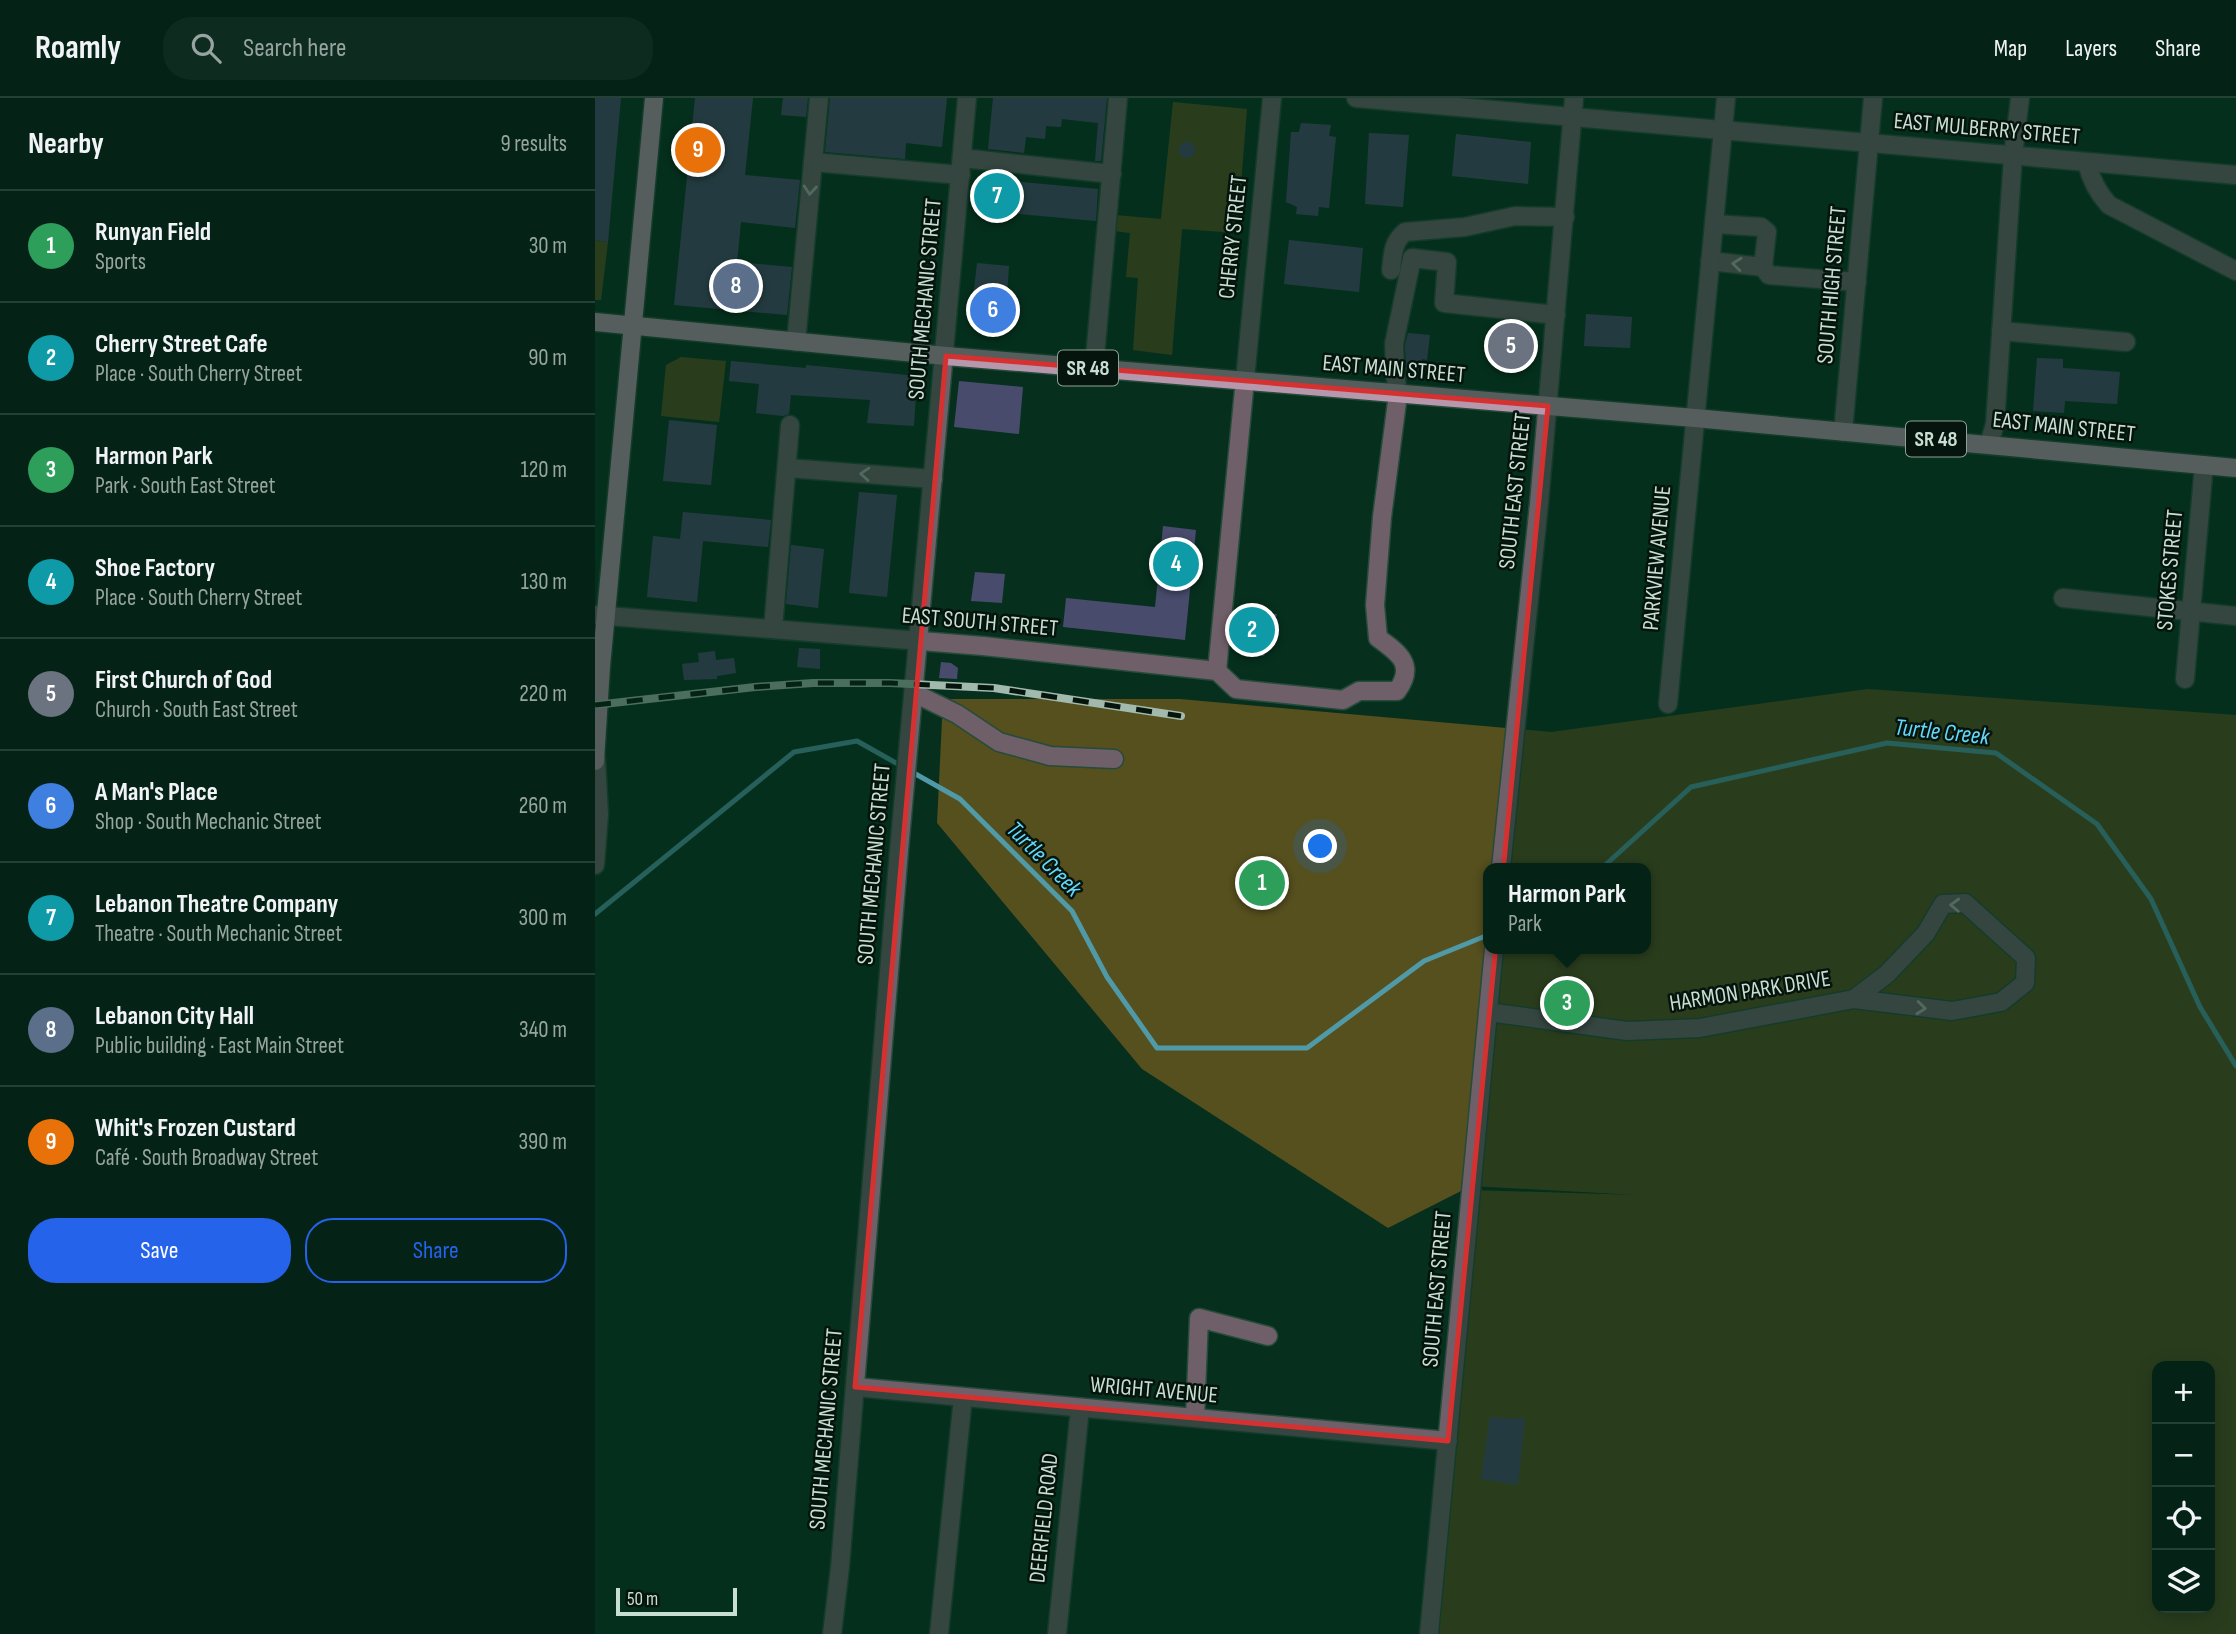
<!DOCTYPE html>
<html lang="en">
<head>
<meta charset="utf-8">
<style>
  body { margin:0; font-family:"Sofia Sans Condensed",sans-serif; background:#0d2b1f; color:#f1f3f6 }
  .controls { position:absolute; right:21px; bottom:21px; display:grid; overflow:hidden; border-radius:14px; box-shadow:0 4px 18px #0003 }
  .controls button { width:63px; height:63px; display:grid; place-items:center; padding:0; border:0; border-bottom:2px solid #254035; background:#042316; color:#f1f3f6; font:35px sans-serif }
  .scale { position:absolute; left:21px; bottom:18px; width:121px; box-sizing:border-box; padding-left:7px; border:4px solid #c9ded2; border-top:0; font-size:19px; line-height:24px; white-space:nowrap; color:#c9ded2; -webkit-text-stroke:5px #05140c; paint-order:stroke }
  .you { position:absolute; left:726px; top:749px; width:24px; height:24px; margin:-18px; border:5px solid #fff; border-radius:50%; background:#1a73e8; box-shadow:0 0 0 10px #1a73e833 }
  .badge { display:grid; place-items:center; width:46px; height:46px; border-radius:50%; background:#2563eb; color:#fff; font-size:23px; font-weight:700 }
  .pin { position:absolute; translate:-50% -50%; border:4px solid #fff; box-shadow:0 2px 7px #0006 }
  .popup { position:absolute; left:888px; top:765px; width:168px; height:91px; box-sizing:border-box; display:grid; place-content:center; border-radius:14px; background:#042316; filter:drop-shadow(0 2px 5px #0005); font-size:23px; white-space:nowrap; color:#97a4a1 }
  .popup b { font-size:26px; color:#f1f3f6 }
  .popup::after { content:''; position:absolute; left:50%; top:100%; margin-left:-14px; border:14px solid transparent; border-top-color:#042316 }
  .list { margin:0; padding:0; list-style:none }
  h2 { display:flex; justify-content:space-between; align-items:center; height:91px; margin:0; padding:0 28px; font-size:30px }
  h2 small { font-size:23px; font-weight:400; color:#97a4a1 }
  .list li { display:grid; grid-template-columns:46px 1fr auto; gap:21px; align-items:center; box-sizing:border-box; height:112px; padding:0 28px; border-top:2px solid #254035 }
  .list b { display:block; font-size:26px; white-space:nowrap }
  .list p { margin:0; font-size:23px; white-space:nowrap; color:#97a4a1 }
  .list em { font-size:23px; font-style:normal; color:#97a4a1 }
  .actions { display:flex; gap:14px; padding:21px 28px }
  .actions a { flex:1; padding:16px 0; border:2px solid #2563eb; border-radius:28px; text-align:center; font-size:24px; color:#2563eb }
  .actions .main { background:#2563eb; color:#fff }
  .icon { flex:none; width:38px; height:38px; fill:none; stroke:currentColor; stroke-width:2; stroke-linecap:round; stroke-linejoin:round }
  .map { position:relative; flex:none; width:1641px; height:1536px; overflow:hidden }
  header { display:flex; align-items:center; gap:42px; box-sizing:border-box; height:98px; padding:0 35px; background:#042316; border-bottom:2px solid #254035 }
  header strong { font-size:33px }
  nav { display:flex; gap:38px; margin-inline-start:auto; font-size:24px }
  .search { width:490px; height:63px; background:#0d2b1f; display:flex; align-items:center; gap:18px; box-sizing:border-box; padding:0 24px; border-radius:28px; color:#97a4a1; font-size:26px }
  main { display:flex }
  aside { flex:1; background:#042316 }
  .map>svg:first-child { display:block }
  .green { fill:#564f1e; fill-rule:evenodd }
  .lines { fill:none; stroke-linecap:round; stroke-linejoin:round }
  .stream { stroke:#5099a7; stroke-width:5 }
  .building { fill:#484b6c }
  .minor-casing { stroke:#254b3b; stroke-width:21 }
  .major-casing { stroke:#254b3b; stroke-width:21 }
  .minor { stroke:#6f5f69; stroke-width:18 }
  .major { stroke:#b797ab; stroke-width:18 }
  .rail-casing { stroke:#a1baad; stroke-width:8 }
  .rail { stroke:#05140c; stroke-width:5; stroke-dasharray:16; stroke-linecap:butt }
  .oneway { stroke:#aab2ad }
  .marked { fill:none; stroke:#d53130; stroke-width:5; stroke-linejoin:round }
  .labels { text-anchor:middle; dominant-baseline:central; stroke-width:5; stroke-linejoin:round; paint-order:stroke }
  .shield { fill:#05140c; stroke:#8ea197; stroke-width:2 }
  .shield-label { font-size:21px; font-weight:bold; fill:#c9ded2 }
  .street-label { font-size:23px; fill:#c9ded2; stroke:#05140c }
  .water-label { font-size:24px; font-style:italic; fill:#64d8fb; stroke:#05140c }
</style>
</head>
<body>
<header>
<strong>Roamly</strong>
<div class="search"><svg class="icon" aria-label="search" viewBox="0 0 24 24"><circle cx="10" cy="10" r="6"/><path d="M15 15l6 6"/></svg>Search here</div>
<nav><a>Map</a><a>Layers</a><a>Share</a></nav>
</header>
<main>
<aside>
<h2>Nearby<small>9 results</small></h2>
<ul class="list">
<li><span class="badge" style="background:#2e9e5b">1</span><div><b>Runyan Field</b><p>Sports</p></div><em>30 m</em></li>
<li><span class="badge" style="background:#0f9aa8">2</span><div><b>Cherry Street Cafe</b><p>Place · South Cherry Street</p></div><em>90 m</em></li>
<li><span class="badge" style="background:#2e9e5b">3</span><div><b>Harmon Park</b><p>Park · South East Street</p></div><em>120 m</em></li>
<li><span class="badge" style="background:#0f9aa8">4</span><div><b>Shoe Factory</b><p>Place · South Cherry Street</p></div><em>130 m</em></li>
<li><span class="badge" style="background:#6b7280">5</span><div><b>First Church of God</b><p>Church · South East Street</p></div><em>220 m</em></li>
<li><span class="badge" style="background:#3f7fe0">6</span><div><b>A Man's Place</b><p>Shop · South Mechanic Street</p></div><em>260 m</em></li>
<li><span class="badge" style="background:#0f9aa8">7</span><div><b>Lebanon Theatre Company</b><p>Theatre · South Mechanic Street</p></div><em>300 m</em></li>
<li><span class="badge" style="background:#5c6f8a">8</span><div><b>Lebanon City Hall</b><p>Public building · East Main Street</p></div><em>340 m</em></li>
<li><span class="badge" style="background:#e8710a">9</span><div><b>Whit's Frozen Custard</b><p>Café · South Broadway Street</p></div><em>390 m</em></li>
</ul>
<div class="actions"><a class="main">Save</a><a>Share</a></div>
</aside>
<div class="map">
<svg width="1641" height="1536" viewBox="0 0 1641 1536">
  <rect width="100%" height="100%" fill="#062f1e"/>
  <g class="green">
    <path d="M578,4L652,11L642,135L587,131L577,257L538,252L543,180L531,179L535,135L519,133L520,117L566,121Z"/>
    <path d="M0,142L13,144L6,202H0Z"/>
    <path d="M86,259L131,263L124,324L66,318L71,267Z"/>
    <path d="M1273,591L1641,617V1536H834L876,1092L1042,1097L876,1088L793,1130L547,971L342,725L348,601H585L956,634ZM893,770H1051V851H893ZM1562,1268H1615V1510H1562Z"/>
  </g>
  <g class="lines">
    <g class="stream">
      <path d="M1007,770L1096,689L1292,645L1401,655L1502,726L1556,801L1605,909L1641,968"/>
      <path d="M0,816L199,654L262,643L365,701L477,813L512,879L562,950H712L829,863L893,837"/>
    </g>
  </g>
  <g class="building">
    <path d="M0,0H26L13,144L0,142Z"/>
    <path d="M100,0H158L150,77L205,82L200,130L146,124L142,164L197,169L192,217L79,207Z"/>
    <path d="M188,0H213L211,19L186,17Z"/>
    <path d="M235,0H352L347,49L311,45L310,61L230,54Z"/>
    <path d="M398,0H512L506,63H500L503,25L467,21L466,29L451,28L450,41L431,39L429,55L393,51Z"/>
    <path d="M706,25L736,27L734,38L741,39L734,110L724,109L723,118L701,116L702,109L691,104L696,34H704Z"/>
    <path d="M774,35L814,37L808,109L770,106Z"/>
    <path d="M861,36L936,44L933,86L857,78Z"/>
    <circle cx="592" cy="52" r="8"/>
    <path d="M393,81L503,91L501,123L391,113Z"/>
    <path d="M694,142L768,150L764,194L689,186Z"/>
    <path d="M382,165L414,168L412,197L417,198L415,221L376,218Z"/>
    <path d="M991,216L1037,219L1035,250L989,248Z"/>
    <path d="M813,235L835,237L832,262L827,261L826,272L811,271L810,247Z"/>
    <path d="M1442,260L1468,261V270L1525,274L1522,306L1470,303L1469,315L1438,313Z"/>
    <path d="M136,263L211,270V267L322,278L319,328L272,325L275,302L196,297L194,316L188,318L161,315L164,286L134,283Z"/>
    <path d="M364,283L428,289L424,336L359,329Z"/>
    <path d="M74,322L122,327L116,387L68,383Z"/>
    <path d="M264,394L302,397L292,499L254,495Z"/>
    <path d="M88,414L176,422L173,449L108,443L102,504L52,499L58,438L85,441Z"/>
    <path d="M568,428L601,432L590,542L468,529L471,500L560,509Z"/>
    <path d="M196,447L229,451L223,510L191,506Z"/>
    <path d="M380,474L410,476L407,505L376,503Z"/>
    <path d="M643,513L682,516L669,558L636,549L638,529Z"/>
    <path d="M204,550L225,551V571L202,569Z"/>
    <path d="M120,553L121,562L139,560L141,575L122,578V581L89,582L87,566L104,564L103,555Z"/>
    <path d="M346,564L356,565L363,570L362,581L344,580Z"/>
    <path d="M895,1319L930,1321L923,1387L886,1381Z"/>
  </g>
  <g class="lines">
    <defs>
      <g id="minor">
        <path d="M761,0L1641,77"/>
        <path d="M367,60L517,76"/>
        <path d="M218,64L366,77"/>
        <path d="M1492,65C1496,82 1502,94 1514,107L1641,173"/>
        <path d="M1119,126L1166,129L1172,134L1168,169L1174,177L1262,184"/>
        <path d="M1115,163L1168,169"/>
        <path d="M796,172C798,157 797,145 810,134L870,129L920,118L970,119"/>
        <path d="M1406,233L1531,244"/>
        <path d="M201,244L224,0"/>
        <path d="M499,270L523,0"/>
        <path d="M1248,334L1278,0"/>
        <path d="M1394,346L1400,326L1418,58L1425,0"/>
        <path d="M192,370L338,381"/>
        <path d="M1468,500L1641,518"/>
        <path d="M0,517L388,548L622,573L641,591L748,602L764,593H802C821,567 804,555 783,540L780,507L787,419L803,296L800,274L799,246L817,160L852,164L849,205L961,217"/>
        <path d="M178,531L195,327"/>
        <path d="M622,573L677,0"/>
        <path d="M1590,581L1609,367"/>
        <path d="M319,595L362,616L404,644L455,658L519,661"/>
        <path d="M1073,606L1131,0"/>
        <path d="M0,767L4,716L1,661"/>
        <path d="M906,770L944,406L979,0"/>
        <path d="M893,914L1032,933L1105,930L1259,901L1357,913L1406,904L1430,885L1431,860L1370,805L1348,806L1331,835L1292,876L1259,901"/>
        <path d="M260,1289L853,1343"/>
        <path d="M600,1320L604,1220L673,1238"/>
        <path d="M237,1536L245,1469L304,752L372,0"/>
        <path d="M344,1536L368,1299"/>
        <path d="M462,1536L485,1310"/>
        <path d="M834,1536L899,851"/>
      </g>
      <g id="major">
        <path d="M0,224L351,258L1100,320L1641,370"/>
        <path d="M0,663L6,569L59,0"/>
      </g>
    </defs>
    <use href="#minor" class="minor-casing"/>
    <use href="#major" class="major-casing"/>
    <use href="#minor" class="minor"/>
    <use href="#major" class="major"/>
    <defs>
      <path id="rail" d="M0,607L160,589L218,585H295L399,590L586,618"/>
    </defs>
    <use href="#rail" class="rail-casing"/>
    <use href="#rail" class="rail"/>
  </g>
  <defs><path id="oneway-chevron" d="M-2-3.5L2.5 0L-2 3.5" fill="none" stroke-width="1.6" stroke-linecap="round" stroke-linejoin="round" transform="scale(1.75)"/></defs>
  <g class="oneway">
    <use href="#oneway-chevron" transform="translate(215 92) rotate(95)"/>
    <use href="#oneway-chevron" transform="translate(1142 166) rotate(-174)"/>
    <use href="#oneway-chevron" transform="translate(270 376) rotate(-176)"/>
    <use href="#oneway-chevron" transform="translate(1360 807) rotate(-178)"/>
    <use href="#oneway-chevron" transform="translate(1326 910) rotate(6)"/>
  </g>
  <path d="M0 0H1641V1536H0ZM351,258L953,308L853,1343L260,1289Z" fill="#062f1e" fill-opacity=".55" fill-rule="evenodd"/>
  <path class="marked" d="M351,258L953,308L853,1343L260,1289Z"/>
  <g class="labels">
    <g class="shield">
      <rect x="463" y="252.5" width="60" height="35" rx="5"/>
      <rect x="1311" y="323.5" width="60" height="35" rx="5"/>
    </g>
    <g class="shield-label">
      <text x="493" y="270">SR 48</text>
      <text x="1341" y="341">SR 48</text>
    </g>
    <g class="street-label">
      <text transform="translate(1392 31) rotate(5)">EAST MULBERRY STREET</text>
      <text transform="translate(638 139) rotate(-84)">CHERRY STREET</text>
      <text transform="translate(1237 187) rotate(-85)">SOUTH HIGH STREET</text>
      <text transform="translate(330 201) rotate(-85)">SOUTH MECHANIC STREET</text>
      <text transform="translate(799 271) rotate(5)">EAST MAIN STREET</text>
      <text transform="translate(1469 329) rotate(6)">EAST MAIN STREET</text>
      <text transform="translate(920 393) rotate(-84)">SOUTH EAST STREET</text>
      <text transform="translate(1062 460) rotate(-85)">PARKVIEW AVENUE</text>
      <text transform="translate(1575 472) rotate(-85)">STOKES STREET</text>
      <text transform="translate(385 524) rotate(5)">EAST SOUTH STREET</text>
      <text transform="translate(279 766) rotate(-85)">SOUTH MECHANIC STREET</text>
      <text transform="translate(1155 893) rotate(-9)">HARMON PARK DRIVE</text>
      <text transform="translate(842 1191) rotate(-85)">SOUTH EAST STREET</text>
      <text transform="translate(559 1292) rotate(5)">WRIGHT AVENUE</text>
      <text transform="translate(231 1331) rotate(-85)">SOUTH MECHANIC STREET</text>
      <text transform="translate(449 1420) rotate(-84)">DEERFIELD ROAD</text>
    </g>
    <g class="water-label">
      <text transform="translate(1347 634) rotate(6)">Turtle Creek</text>
      <text transform="translate(449 761) rotate(45)">Turtle Creek</text>
    </g>
  </g>
</svg>
<div class="controls">
<button>+</button>
<button>−</button>
<button><svg class="icon" aria-label="locate" viewBox="0 0 24 24"><circle cx="12" cy="12" r="6"/><path d="M12 2v4M12 18v4M2 12h4M18 12h4"/></svg></button>
<button><svg class="icon" aria-label="layers" viewBox="0 0 24 24"><path d="M12 4l9 5-9 5-9-5zM3 14l9 5 9-5"/></svg></button>
</div>
<div class="scale">50 m</div>
<div class="you"></div>
<div class="pin badge" style="left:667px;top:785px;background:#2e9e5b">1</div>
<div class="pin badge" style="left:657px;top:532px;background:#0f9aa8">2</div>
<div class="pin badge" style="left:972px;top:905px;background:#2e9e5b">3</div>
<div class="popup"><b>Harmon Park</b>Park</div>
<div class="pin badge" style="left:581px;top:466px;background:#0f9aa8">4</div>
<div class="pin badge" style="left:916px;top:248px;background:#6b7280">5</div>
<div class="pin badge" style="left:398px;top:212px;background:#3f7fe0">6</div>
<div class="pin badge" style="left:402px;top:98px;background:#0f9aa8">7</div>
<div class="pin badge" style="left:141px;top:188px;background:#5c6f8a">8</div>
<div class="pin badge" style="left:103px;top:52px;background:#e8710a">9</div>
</div>
</main>
</body>
</html>
